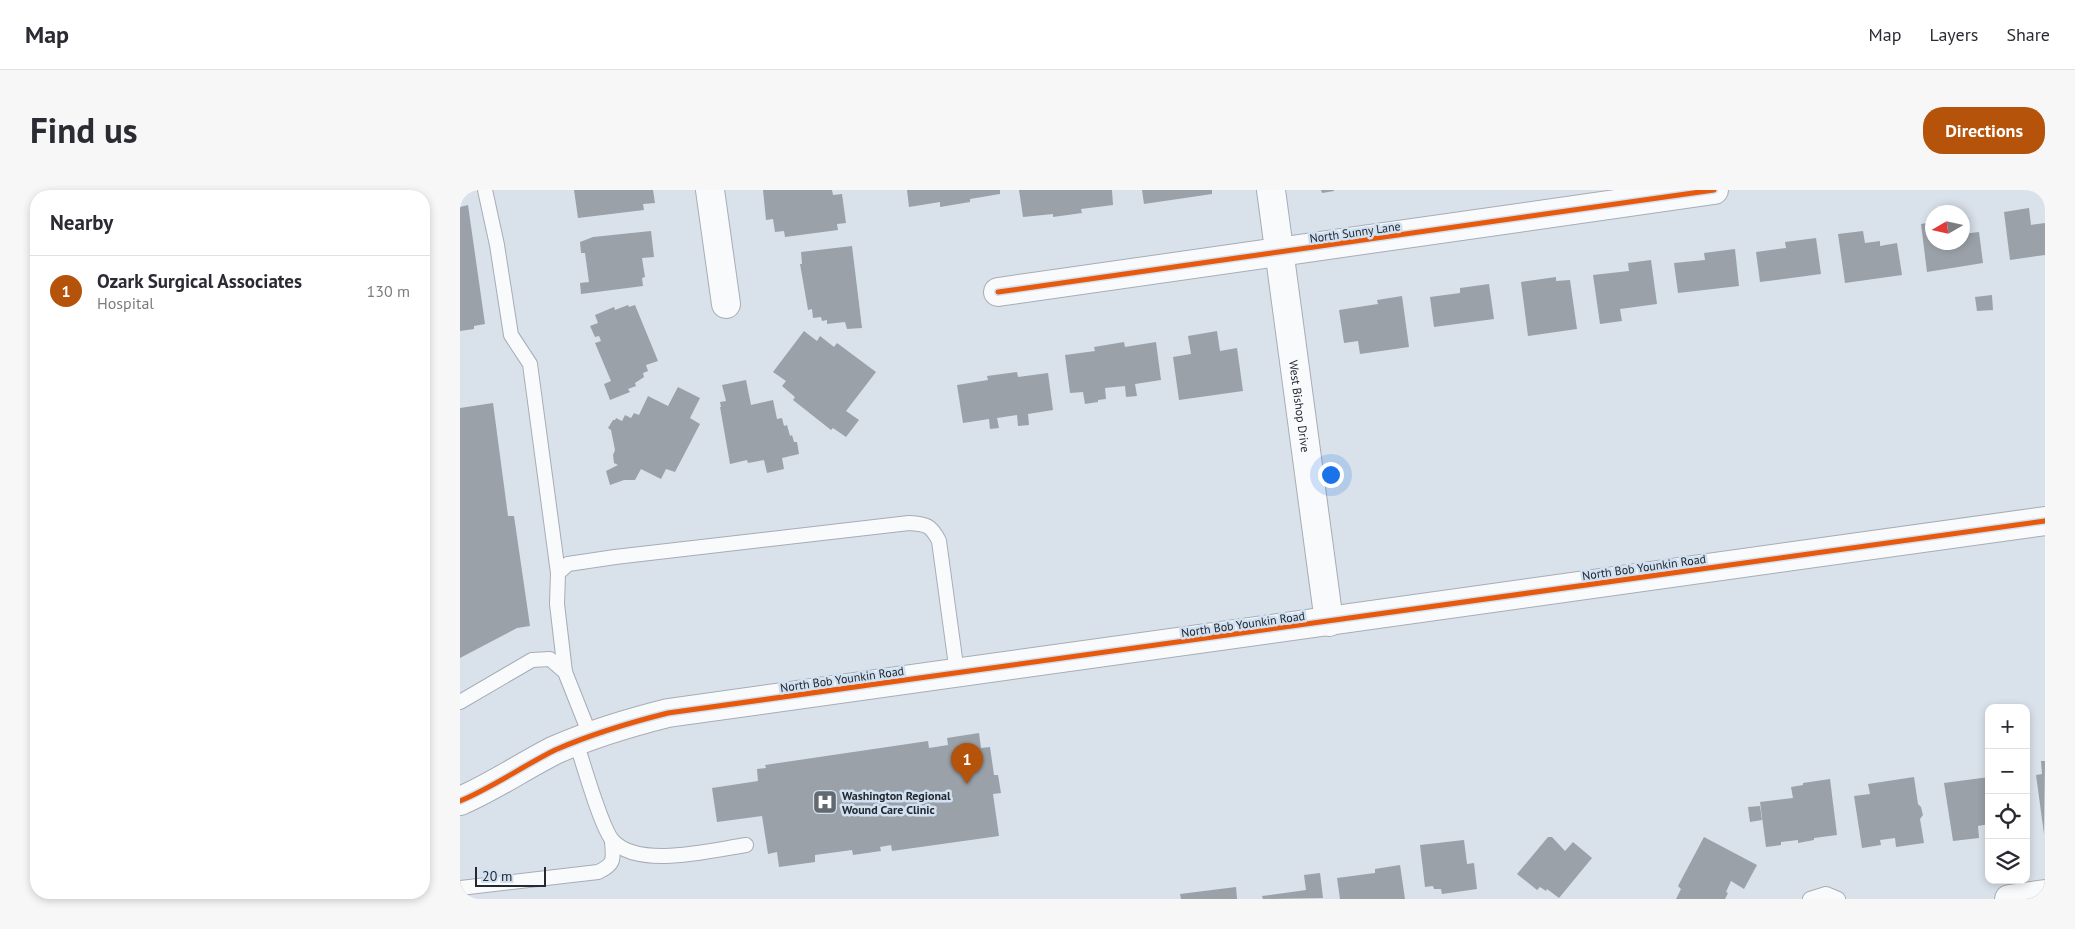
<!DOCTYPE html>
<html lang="en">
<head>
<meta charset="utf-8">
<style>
  body { margin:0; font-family:"PT Sans",sans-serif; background:#f7f7f7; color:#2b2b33 }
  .controls { position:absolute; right:15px; bottom:15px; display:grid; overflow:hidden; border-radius:10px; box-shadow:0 2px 8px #0003 }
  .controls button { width:45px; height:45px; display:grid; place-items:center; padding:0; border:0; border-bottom:1px solid #e1e1e2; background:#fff; color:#2b2b33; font:25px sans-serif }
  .compass { position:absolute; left:1465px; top:15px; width:45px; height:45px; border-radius:50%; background:#fff; box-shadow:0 2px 8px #0003; rotate:261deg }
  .scale { position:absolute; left:15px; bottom:12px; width:71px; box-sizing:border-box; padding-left:5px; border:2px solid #23292f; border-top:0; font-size:14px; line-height:18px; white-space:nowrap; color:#23292f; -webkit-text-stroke:4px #d1e1f2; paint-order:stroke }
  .you { position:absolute; left:870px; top:284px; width:18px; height:18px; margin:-12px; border:4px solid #fff; border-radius:50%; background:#1a73e8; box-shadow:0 0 0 8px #1a73e833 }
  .badge { display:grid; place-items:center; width:32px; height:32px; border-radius:50%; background:#b45309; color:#fff; font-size:16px; font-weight:700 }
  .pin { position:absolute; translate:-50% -41px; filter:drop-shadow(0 1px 2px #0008) }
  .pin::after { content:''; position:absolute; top:26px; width:18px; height:15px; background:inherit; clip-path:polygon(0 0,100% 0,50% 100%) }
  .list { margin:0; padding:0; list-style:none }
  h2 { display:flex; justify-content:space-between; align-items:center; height:65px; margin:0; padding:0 20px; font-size:21px }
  h2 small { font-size:16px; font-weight:400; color:#7c7c81 }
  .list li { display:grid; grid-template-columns:32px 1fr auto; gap:15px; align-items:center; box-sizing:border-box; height:70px; padding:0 20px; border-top:1px solid #e1e1e2 }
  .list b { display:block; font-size:19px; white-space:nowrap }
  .list p { margin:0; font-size:16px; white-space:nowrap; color:#7c7c81 }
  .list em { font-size:16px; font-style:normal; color:#7c7c81 }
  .icon { flex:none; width:28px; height:28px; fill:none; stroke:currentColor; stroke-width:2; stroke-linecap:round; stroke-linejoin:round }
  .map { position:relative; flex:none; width:1585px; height:709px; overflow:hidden; border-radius:20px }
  header { display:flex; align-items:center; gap:30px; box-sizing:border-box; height:70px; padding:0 25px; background:#fff; border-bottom:1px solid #e1e1e2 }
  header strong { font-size:24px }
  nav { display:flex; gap:28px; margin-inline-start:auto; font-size:18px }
  .intro { display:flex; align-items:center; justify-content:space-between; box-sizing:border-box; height:120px; padding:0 30px }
  h1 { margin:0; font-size:35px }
  .button { padding:12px 22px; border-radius:20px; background:#b45309; color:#fff; font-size:18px; font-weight:700 }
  main { display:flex; gap:30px; padding:0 30px }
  aside { flex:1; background:#fff; border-radius:20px; box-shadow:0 2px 8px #0003 }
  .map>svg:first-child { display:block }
  .building { fill:#9aa1a8 }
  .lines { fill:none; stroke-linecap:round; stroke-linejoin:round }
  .service-casing { stroke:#a7adb5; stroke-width:16 }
  .minor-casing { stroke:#a7adb5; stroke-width:30 }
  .service { stroke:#f9fafc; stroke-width:14 }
  .minor { stroke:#f9fafc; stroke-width:28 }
  .cycleway-casing { stroke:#d1e1f2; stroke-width:8 }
  .cycleway { stroke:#e8590c; stroke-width:5 }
  .labels { text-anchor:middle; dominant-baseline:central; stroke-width:5; stroke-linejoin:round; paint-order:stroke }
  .street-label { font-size:12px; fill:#23292f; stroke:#d1e1f2 }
  .poi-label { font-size:12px; font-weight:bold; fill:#23292f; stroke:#d1e1f2; text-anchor:start }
</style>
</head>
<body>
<header>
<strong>Map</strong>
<nav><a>Map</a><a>Layers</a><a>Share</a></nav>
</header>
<div class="intro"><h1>Find us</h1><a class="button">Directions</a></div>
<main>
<aside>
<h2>Nearby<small></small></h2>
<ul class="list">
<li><span class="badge">1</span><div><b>Ozark Surgical Associates</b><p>Hospital</p></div><em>130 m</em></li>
</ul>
</aside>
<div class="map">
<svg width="1585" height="709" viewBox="0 0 1585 709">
  <rect width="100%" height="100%" fill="#d9e1ea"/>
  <g class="building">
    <path d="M114,0H193L195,13L183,14L184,20L118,28Z"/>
    <path d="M303,0H372L373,5L382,4L386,33L377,34L378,40L325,47L324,41L315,42L313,29L306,30Z"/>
    <path d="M447,0H540V4L510,9V12L480,17V12L449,17Z"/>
    <path d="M559,0H652L653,15L621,19L622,23L593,27V24L563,27Z"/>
    <path d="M682,0H752V4L684,14Z"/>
    <path d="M861,0H874V1L862,3Z"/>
    <path d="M8,15L25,134L14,136V139L0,141V17Z"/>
    <path d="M1569,18L1571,35L1585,33V65L1550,70L1544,22Z"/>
    <path d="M1472,32V52H1502V44L1519,42L1523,73L1467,82L1461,34Z"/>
    <path d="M191,41L194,67L182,68L185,87L182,88L183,96L121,104L120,93L129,92L125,63H121L120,52L133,47Z"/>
    <path d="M1403,41L1405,53L1420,51V56L1437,53L1442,85L1385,93L1378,44Z"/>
    <path d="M1356,48L1361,84L1300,92L1296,62L1326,58L1325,52Z"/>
    <path d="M392,56L402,138L387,139L385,132L367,134V130L362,131L361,127L353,128L352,119L348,120L340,74H342L341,62Z"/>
    <path d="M1275,59L1279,96L1218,103L1214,73L1245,70L1244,63Z"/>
    <path d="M1191,70L1197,114L1160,119L1162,131L1140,134L1133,85L1169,81L1168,73Z"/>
    <path d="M1096,87V91L1110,90L1117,139L1068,146L1061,92Z"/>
    <path d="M1029,94L1034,129L974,137L970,107L1000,103V98Z"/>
    <path d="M1532,105L1533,120L1517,121L1515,107Z"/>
    <path d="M942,106L949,157L900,164L898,151L884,153L879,120L918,114L917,110Z"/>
    <path d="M168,115L169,117L175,115L198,171L186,175L188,181L183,183L184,187L175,193L176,196L168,199L170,202L150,210L144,194L151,191L135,153L141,151L139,146L135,147L130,136L138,133L135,125L154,117L155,120Z"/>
    <path d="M344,141L357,151L360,146L374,157L377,153L416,182L386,221L399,230L386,247L373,238L371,240L333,210L335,207L322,196L326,191L313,182Z"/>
    <path d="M757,141L760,161L777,158L783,201L719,210L713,167L731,164L728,146Z"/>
    <path d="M664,152L665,157L696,152L701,190L675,194L677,206L666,207L665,196L645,198L646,209L638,210V212L625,214L623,202L610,203L605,165L635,161L634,157Z"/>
    <path d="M557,182L558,187L588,183L593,220L568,224L569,235L558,236L557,225L537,228L539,238L530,239L529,229L503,233L497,195L528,190L527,186Z"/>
    <path d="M286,190L291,215L313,210L317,229L322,228L324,236L327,235L330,246L332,245L334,252H337L339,264L322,268L324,279L307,283L304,270L288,273L287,270L270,274L260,217H261L260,212L266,211L262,195Z"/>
    <path d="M218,197L240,208L230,228L240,234L215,282L206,279L201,289L181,279L175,290H164L150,295L146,281L158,275L154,273L153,265L155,260L151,240L148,238L153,230H155L156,228L162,231L165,225L171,228L174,223L179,225L188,206L208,216Z"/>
    <path d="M33,213L48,326H54L70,436L57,438L0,468V218Z"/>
    <path d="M519,543L521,558L530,557L534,585H538L541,603L533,604L539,646L432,661L431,655L420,657L421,661L393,665L392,660L355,665V672L319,677L317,662L308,664L302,626L257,632L252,598L298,591L297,579L306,578L305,575L468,551L469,558L488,555L487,548Z"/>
    <path d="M1581,571H1585L1584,644L1576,585L1582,584Z"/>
    <path d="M1454,587L1458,614L1461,617L1463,625L1460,629L1464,653L1436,657L1435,648L1420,650L1421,655L1402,658L1394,606L1410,604L1408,594Z"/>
    <path d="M1529,587V634L1518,636L1519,648L1493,651L1484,593Z"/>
    <path d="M1370,589L1377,645L1354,648V650L1338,653V650L1321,652V655L1306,657L1300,612L1333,608L1331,597L1343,595V593Z"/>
    <path d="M1300,616L1302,630L1290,632L1288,617Z"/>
    <path d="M1088,647H1092L1105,661L1113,652L1132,668L1099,708L1087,699L1086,701L1080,697L1077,700L1057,684Z"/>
    <path d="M1244,647L1297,675L1284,699L1271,691L1266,702L1268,703L1265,709H1216L1221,699L1218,696Z"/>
    <path d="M1004,650L1007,674L1014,673L1017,699L982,704L981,699H974L973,696L965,697L960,655Z"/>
    <path d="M940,675L945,709H880L877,688L915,683V679Z"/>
    <path d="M860,683L863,708L803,709L802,706L846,700L844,685Z"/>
    <path d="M776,697L777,709H721L720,704Z"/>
  </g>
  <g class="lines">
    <defs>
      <g id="service">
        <path d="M25,0L37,55L51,145L70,174L98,383"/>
        <path d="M105,482L97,414L98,383L108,374L155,367L449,333C466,334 471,335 479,351L497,483"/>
        <path d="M0,512L72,470L90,469L105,482L130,545"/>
        <path d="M116,552C123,572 141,638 153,651C179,679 252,660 286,655"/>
        <path d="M0,698L138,682C156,674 153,668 152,651"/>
        <path d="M1350,709L1366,704L1378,709"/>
      </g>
      <g id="minor">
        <path d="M250,0L266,114"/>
        <path id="s1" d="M811,0L869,432"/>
        <path d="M538,102L1254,0"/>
        <path d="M0,611C33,597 63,576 95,560C134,543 168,533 208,523L1585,331"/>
        <path d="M1549,709L1585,704"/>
      </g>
    </defs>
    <use href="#service" class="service-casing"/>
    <use href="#minor" class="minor-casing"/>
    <use href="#service" class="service"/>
    <use href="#minor" class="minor"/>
    <defs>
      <g id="cycleway">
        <path d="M538,102L1254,0"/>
        <path d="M0,611C33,597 63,576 95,560C134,543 168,533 208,523L1585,331"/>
      </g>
    </defs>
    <use href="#cycleway" class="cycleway-casing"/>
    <use href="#cycleway" class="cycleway"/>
  </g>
  <defs>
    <symbol id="hospital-square" viewBox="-11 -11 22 22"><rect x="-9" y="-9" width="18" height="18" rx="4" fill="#636970" stroke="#d1e1f2"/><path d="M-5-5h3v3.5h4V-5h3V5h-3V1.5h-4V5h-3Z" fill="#fff"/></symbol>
  </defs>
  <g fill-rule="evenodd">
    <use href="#hospital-square" x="351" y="598" width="28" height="28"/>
  </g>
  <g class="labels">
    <g class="street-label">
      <text transform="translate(895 42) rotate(-8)">North Sunny Lane</text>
      <text stroke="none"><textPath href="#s1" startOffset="218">West Bishop Drive</textPath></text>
      <text transform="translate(1184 377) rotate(-8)">North Bob Younkin Road</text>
      <text transform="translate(783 434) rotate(-8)">North Bob Younkin Road</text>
      <text transform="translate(382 489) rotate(-8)">North Bob Younkin Road</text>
    </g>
    <g class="poi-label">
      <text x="382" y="605">Washington Regional<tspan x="382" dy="14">Wound Care Clinic</tspan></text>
    </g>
  </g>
</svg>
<div class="controls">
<button>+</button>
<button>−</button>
<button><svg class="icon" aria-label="locate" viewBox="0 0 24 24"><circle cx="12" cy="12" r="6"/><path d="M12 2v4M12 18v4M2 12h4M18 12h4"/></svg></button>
<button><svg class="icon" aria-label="layers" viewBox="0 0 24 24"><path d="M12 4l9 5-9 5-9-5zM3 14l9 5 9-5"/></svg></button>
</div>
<svg class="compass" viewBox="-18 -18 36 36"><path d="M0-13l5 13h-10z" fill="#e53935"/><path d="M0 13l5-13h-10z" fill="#7c7c81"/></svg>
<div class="scale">20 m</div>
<div class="you"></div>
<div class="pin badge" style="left:507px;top:594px">1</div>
</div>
</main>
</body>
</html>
